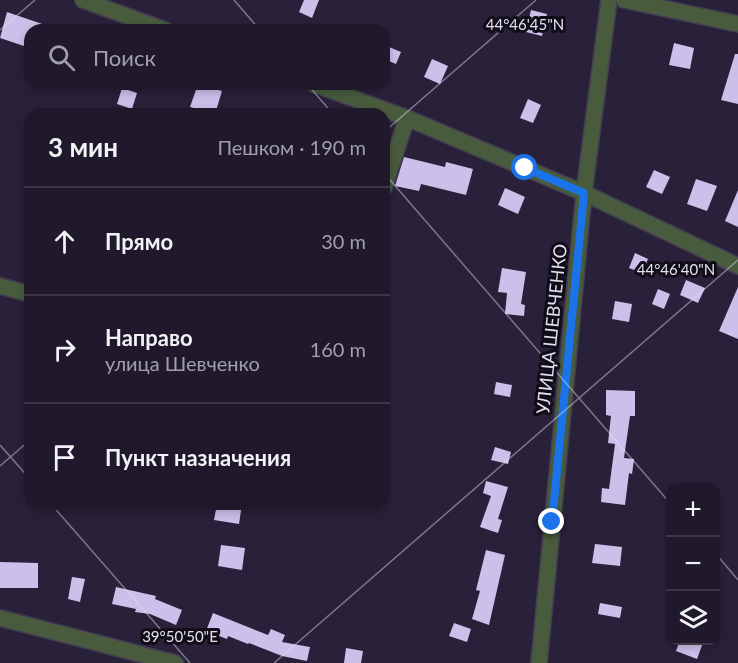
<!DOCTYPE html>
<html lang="ru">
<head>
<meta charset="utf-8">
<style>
  body { margin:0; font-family:Lato,sans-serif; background:#2c2637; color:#f1f3f6 }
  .controls { position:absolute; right:18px; bottom:18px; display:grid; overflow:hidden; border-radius:12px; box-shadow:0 3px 9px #0003 }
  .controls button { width:54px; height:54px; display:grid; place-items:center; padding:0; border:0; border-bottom:2px solid #3c3847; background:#1f192b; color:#f1f3f6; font:30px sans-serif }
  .stop { position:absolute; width:18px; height:18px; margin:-14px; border:4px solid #1a73e8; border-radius:50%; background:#fff }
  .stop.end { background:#1a73e8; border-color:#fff; box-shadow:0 2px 6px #0008 }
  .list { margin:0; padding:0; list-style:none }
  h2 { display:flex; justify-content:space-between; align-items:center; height:78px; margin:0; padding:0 24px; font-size:26px }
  h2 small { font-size:20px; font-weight:400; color:#a1a0a9 }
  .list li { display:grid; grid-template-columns:39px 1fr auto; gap:18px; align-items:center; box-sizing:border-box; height:108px; padding:0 24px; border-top:2px solid #3c3847 }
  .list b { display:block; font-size:22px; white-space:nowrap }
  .list p { margin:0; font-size:20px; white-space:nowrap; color:#a1a0a9 }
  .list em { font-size:20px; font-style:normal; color:#a1a0a9 }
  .icon { flex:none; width:33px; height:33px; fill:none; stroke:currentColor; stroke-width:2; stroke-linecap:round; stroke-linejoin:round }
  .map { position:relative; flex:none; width:738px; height:663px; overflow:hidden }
  .search { position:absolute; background:#1f192b; box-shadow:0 3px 9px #0003; left:24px; top:24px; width:366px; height:66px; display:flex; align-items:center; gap:15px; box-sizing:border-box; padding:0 21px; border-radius:18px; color:#a1a0a9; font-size:22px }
  .panel { position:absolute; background:#1f192b; box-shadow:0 3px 9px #0003; left:24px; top:108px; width:366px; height:402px; border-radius:18px }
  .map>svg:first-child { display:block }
  .building { fill:#ccc0eb }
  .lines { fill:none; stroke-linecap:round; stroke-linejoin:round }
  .minor-casing { stroke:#433c53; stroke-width:18 }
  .minor { stroke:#485c3d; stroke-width:15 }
  .route { stroke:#1a73e8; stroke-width:8 }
  .ticks { fill:none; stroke:#e4e0f1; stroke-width:1.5; stroke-opacity:0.45 }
  .labels { text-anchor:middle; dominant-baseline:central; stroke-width:6; stroke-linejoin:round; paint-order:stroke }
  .street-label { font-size:18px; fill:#e4e0f1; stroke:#100d18 }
  .ticks-label { font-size:15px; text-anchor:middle; fill:#e4e0f1; stroke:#100d18; stroke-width:6; stroke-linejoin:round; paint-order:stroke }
</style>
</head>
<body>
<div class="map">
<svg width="738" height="663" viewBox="0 0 738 663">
  <rect width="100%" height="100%" fill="#292139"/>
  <g class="building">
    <path d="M304,0H319L312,18L299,12Z"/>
    <path d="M531,10L547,14L542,36L526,32Z"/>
    <path d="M7,12L54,28L53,30H30V48L0,38Z"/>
    <path d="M674,43L694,48L690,69L669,65Z"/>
    <path d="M389,47L401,52L396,64L384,59Z"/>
    <path d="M735,54H738V104L721,100Z"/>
    <path d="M432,59L448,66L440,84L424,77Z"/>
    <path d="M198,84L222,91L215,114L190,107Z"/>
    <path d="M122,88L137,93L132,109L117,104Z"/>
    <path d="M528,99L541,105L533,123L520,118Z"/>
    <path d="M404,157L445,167L446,162L473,169L466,195L421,184L419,191L395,186Z"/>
    <path d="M654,170L670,177L662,194L646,187Z"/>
    <path d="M696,179L717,186L707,211L687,204Z"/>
    <path d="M505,188L525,197L518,214L498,205Z"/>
    <path d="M738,190V227L725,221Z"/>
    <path d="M635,253L648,259L642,273L629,268Z"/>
    <path d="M502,268L526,272L521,304L525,305L524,316L505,314L507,293L498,292Z"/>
    <path d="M686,280L705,288L698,303L680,295Z"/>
    <path d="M738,287V339L719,331Z"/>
    <path d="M658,289L670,294L664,309L652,304Z"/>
    <path d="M615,301L632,304L629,322L612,319Z"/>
    <path d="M496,382L512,385L510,397L494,394Z"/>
    <path d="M606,390L635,391V416H630L624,458L634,459L632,474L629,473L625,505L601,502L602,488L609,489L615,444L608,443L611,416L606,415Z"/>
    <path d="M495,447L511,452L508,464L491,460Z"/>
    <path d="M486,481L508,487L498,519L502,520L498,533L480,527L491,496L483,493Z"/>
    <path d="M217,504H242L239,524L214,520Z"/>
    <path d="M595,544L622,547L620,566L592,563Z"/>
    <path d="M221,545L245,548L242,570L218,566Z"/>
    <path d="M486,550L505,555L489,625L472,619L480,591L476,590Z"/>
    <path d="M0,562L38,563V588H0Z"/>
    <path d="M72,577L85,579L80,602L68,599Z"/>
    <path d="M116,587L156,596L155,599L182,610L176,625L150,614L135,612L136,609L112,604Z"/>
    <path d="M600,603L622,607L620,618L598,614Z"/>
    <path d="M213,613L268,635L271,629L285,635L282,642L310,647L307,661L282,656L249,643L248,644L228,636L227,639L206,631Z"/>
    <path d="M454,623L471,629L467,642L449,636Z"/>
    <path d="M680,640H704L697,659L676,651Z"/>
    <path d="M346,648L363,651L361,663H344Z"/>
  </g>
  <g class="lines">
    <defs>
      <g id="minor">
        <path d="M83,0L165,30"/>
        <path d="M624,0L738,24"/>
        <path d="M314,84L407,118L584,193L738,266"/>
        <path d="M384,188L407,118"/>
        <path d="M0,286L30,294"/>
        <path d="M0,618L175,663"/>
        <path d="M539,663L584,193L609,0"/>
      </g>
    </defs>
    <use href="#minor" class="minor-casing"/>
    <use href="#minor" class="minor"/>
  </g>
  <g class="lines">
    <path class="route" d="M525,168L584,193L552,522"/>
  </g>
  <path class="ticks" d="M234,0L260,30M0,30L35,0M307,84L333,114M384,132L536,0M384,173L670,503M0,445L30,479M0,466L30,440M51,504L190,663M716,554L738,580M274,663L738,260"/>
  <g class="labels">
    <g class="street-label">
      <text transform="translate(551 329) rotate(-84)">УЛИЦА ШЕВЧЕНКО</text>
    </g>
  </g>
  <g class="ticks-label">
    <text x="525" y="30">44°46'45"N</text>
    <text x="676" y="275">44°46'40"N</text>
    <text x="180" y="642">39°50'50"E</text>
  </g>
</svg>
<div class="controls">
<button>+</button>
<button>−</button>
<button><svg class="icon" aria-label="layers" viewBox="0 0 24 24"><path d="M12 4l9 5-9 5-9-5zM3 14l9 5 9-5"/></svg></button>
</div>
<div class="stop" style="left:525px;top:168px"></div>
<div class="stop end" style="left:552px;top:522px"></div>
<div class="search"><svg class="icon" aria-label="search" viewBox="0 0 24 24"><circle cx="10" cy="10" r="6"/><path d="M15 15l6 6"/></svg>Поиск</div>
<section class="panel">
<h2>3 мин<small>Пешком · 190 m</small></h2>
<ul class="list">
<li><svg class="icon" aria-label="ahead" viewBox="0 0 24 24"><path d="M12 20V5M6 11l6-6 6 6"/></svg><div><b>Прямо</b></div><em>30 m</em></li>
<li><svg class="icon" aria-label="right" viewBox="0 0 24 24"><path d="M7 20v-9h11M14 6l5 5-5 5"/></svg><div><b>Направо</b><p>улица Шевченко</p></div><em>160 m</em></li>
<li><svg class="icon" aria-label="arrive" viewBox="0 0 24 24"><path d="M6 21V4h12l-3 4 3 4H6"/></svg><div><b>Пункт назначения</b></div></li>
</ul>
</section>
</div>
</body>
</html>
